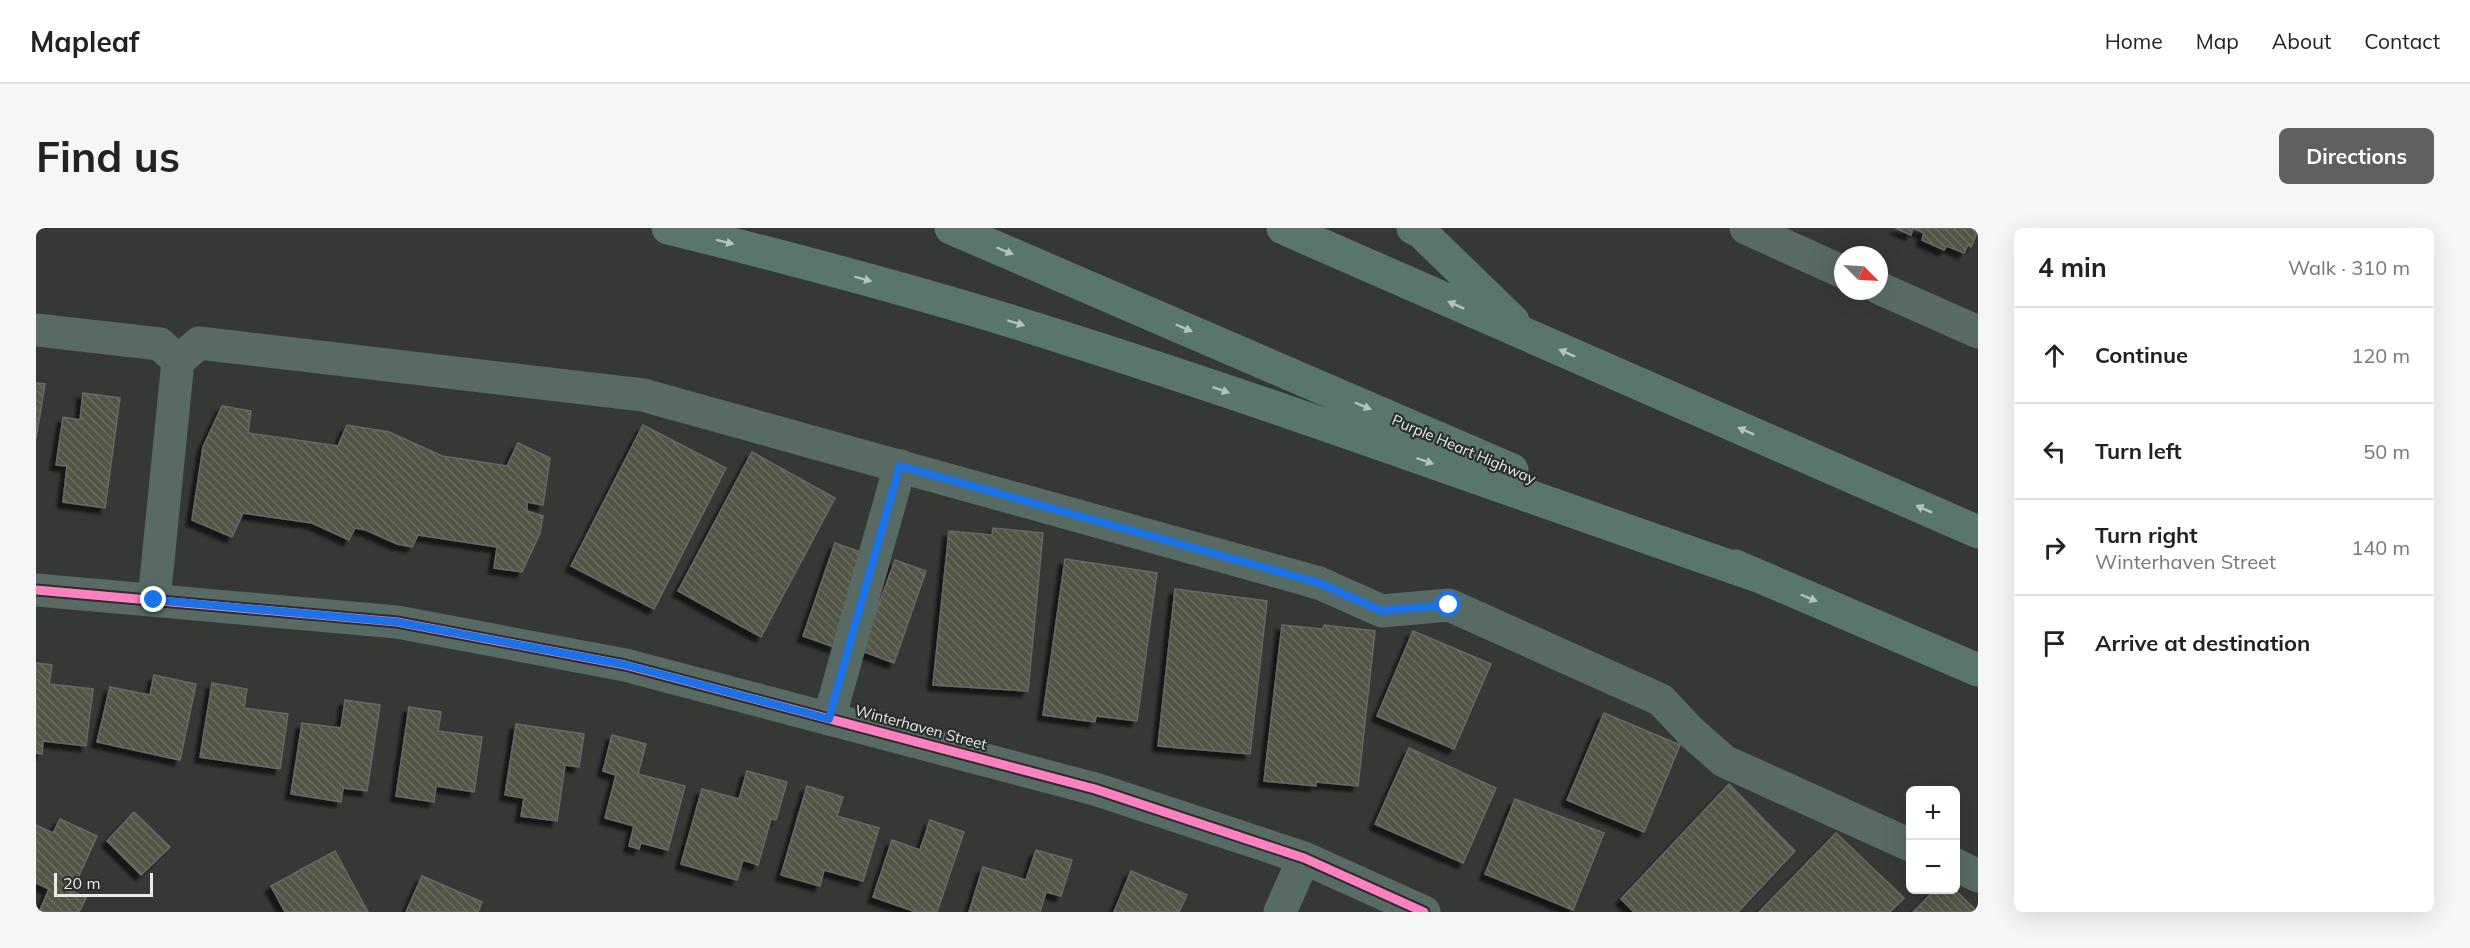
<!DOCTYPE html>
<html lang="en">
<head>
<meta charset="utf-8">
<style>
  body { margin:0; font-family:Mulish,sans-serif; background:#f6f6f6; color:#222 }
  .controls { position:absolute; right:18px; bottom:18px; display:grid; overflow:hidden; border-radius:9px; box-shadow:0 6px 24px #0002 }
  .controls button { width:54px; height:54px; display:grid; place-items:center; padding:0; border:0; border-bottom:2px solid #e0e0e0; background:#fff; color:#222; font:30px sans-serif }
  .compass { position:absolute; left:1798px; top:18px; width:54px; height:54px; border-radius:50%; background:#fff; box-shadow:0 6px 24px #0002; rotate:114deg }
  .scale { position:absolute; left:18px; bottom:15px; width:99px; box-sizing:border-box; padding-left:6px; border:3px solid #e9ebe9; border-top:0; font-size:16px; line-height:21px; white-space:nowrap; color:#e9ebe9; -webkit-text-stroke:4px #2b2f2b; paint-order:stroke }
  .stop { position:absolute; width:18px; height:18px; margin:-14px; border:4px solid #1a73e8; border-radius:50%; background:#fff }
  .stop.end { background:#1a73e8; border-color:#fff; box-shadow:0 2px 6px #0008 }
  .list { margin:0; padding:0; list-style:none }
  h2 { display:flex; justify-content:space-between; align-items:center; height:78px; margin:0; padding:0 24px; font-size:26px }
  h2 small { font-size:20px; font-weight:400; color:#767676 }
  .list li { display:grid; grid-template-columns:39px 1fr auto; gap:18px; align-items:center; box-sizing:border-box; height:96px; padding:0 24px; border-top:2px solid #e0e0e0 }
  .list b { display:block; font-size:22px; white-space:nowrap }
  .list p { margin:0; font-size:20px; white-space:nowrap; color:#767676 }
  .list em { font-size:20px; font-style:normal; color:#767676 }
  .icon { flex:none; width:33px; height:33px; fill:none; stroke:currentColor; stroke-width:2; stroke-linecap:round; stroke-linejoin:round }
  .map { position:relative; flex:none; width:1942px; height:684px; overflow:hidden; border-radius:9px }
  header { display:flex; align-items:center; gap:36px; box-sizing:border-box; height:84px; padding:0 30px; background:#fff; border-bottom:2px solid #e0e0e0 }
  header strong { font-size:28px }
  nav { display:flex; gap:33px; margin-inline-start:auto; font-size:21px }
  .intro { display:flex; align-items:center; justify-content:space-between; box-sizing:border-box; height:144px; padding:0 36px }
  h1 { margin:0; font-size:42px }
  .button { padding:15px 27px; border-radius:9px; background:#5f605f; color:#fff; font-size:21px; font-weight:700 }
  main { display:flex; gap:36px; padding:0 36px }
  aside { flex:1; background:#fff; border-radius:9px; box-shadow:0 6px 24px #0002 }
  .map>svg:first-child { display:block }
  .building { fill:url(#building-back-hatch); stroke:#686867; stroke-width:1.5; filter:url(#shadow) }
  .lines { fill:none; stroke-linecap:round; stroke-linejoin:round }
  .minor { stroke:#576b64; stroke-width:33 }
  .highway { stroke:#59766d; stroke-width:33 }
  .cycleway-casing { stroke:#2b2f2b; stroke-width:13 }
  .cycleway { stroke:#ff80c0; stroke-width:9 }
  .oneway { fill:#b7c2be }
  .route { stroke:#1a73e8; stroke-width:8 }
  .labels { text-anchor:middle; dominant-baseline:central; stroke-width:4.5; stroke-linejoin:round; paint-order:stroke }
  .street-label { font-size:15px; fill:#e9ebe9; stroke:#2b2f2b }
</style>
</head>
<body>
<header>
<strong>Mapleaf</strong>
<nav><a>Home</a><a>Map</a><a>About</a><a>Contact</a></nav>
</header>
<div class="intro"><h1>Find us</h1><a class="button">Directions</a></div>
<main>
<div class="map">
<svg width="1942" height="684" viewBox="0 0 1942 684">
  <defs>
    <pattern id="building-back-hatch" width="6" height="6" patternUnits="userSpaceOnUse" patternTransform="scale(1.5)"><rect width="6" height="6" fill="#525444"/><path d="M-1 5l2 2M0 0l6 6M5-1l2 2" fill="none" stroke="#6b6d5f"/></pattern>
    <filter id="shadow"><feDropShadow dx="-5.5" dy="5.5" stdDeviation="1.5" flood-color="#0009"/></filter>
  </defs>
  <rect width="100%" height="100%" fill="#363836"/>
  <g class="building">
    <path d="M1859,0H1942V2L1935,19L1932,17L1928,25L1911,18L1908,22L1886,12L1888,5L1877,0L1875,7Z"/>
    <path d="M0,155L9,156L0,211Z"/>
    <path d="M47,165L84,170L69,280L27,274L31,238L20,237L27,189L44,192Z"/>
    <path d="M186,178L215,183L212,205L302,218L311,197L353,204L406,228L471,238L482,215L514,230L507,277L491,274V283L507,288L504,305L486,344L458,340L461,319L382,307L376,319L361,316L330,302L319,300L313,312L276,295L207,285L196,309L156,292L167,219Z"/>
    <path d="M607,197L690,240L618,381L535,338Z"/>
    <path d="M716,224L799,270L725,409L642,363Z"/>
    <path d="M957,300L1007,305L992,463L897,457L913,303L956,307Z"/>
    <path d="M799,315L830,326L798,419L767,408Z"/>
    <path d="M1029,331L1121,345L1101,493L1060,488L1059,494L1007,487Z"/>
    <path d="M859,332L890,343L858,435L826,423Z"/>
    <path d="M1139,361L1231,373L1214,526L1122,518Z"/>
    <path d="M1246,397L1287,401L1288,397L1339,403L1322,558L1280,554V558L1228,553Z"/>
    <path d="M1377,403L1455,436L1418,521L1341,488Z"/>
    <path d="M0,435L16,437L13,456L57,461L50,518L7,513L6,526L0,525Z"/>
    <path d="M118,447L160,456L144,532L61,514L74,459L114,467Z"/>
    <path d="M176,455L211,461L208,480L252,486L244,541L164,529Z"/>
    <path d="M309,472L344,477L331,563L307,560L305,574L255,566L266,495L305,500Z"/>
    <path d="M373,479L405,484L402,503L446,509L438,564L400,558L398,574L360,568Z"/>
    <path d="M1568,485L1644,517L1608,604L1531,572Z"/>
    <path d="M480,496L548,506L543,539L529,537L521,593L485,588L488,570L469,567Z"/>
    <path d="M576,507L610,516L602,546L649,558L632,622L605,615L603,621L593,618L598,598L569,590L580,547L567,543Z"/>
    <path d="M1373,520L1460,560L1427,635L1339,596Z"/>
    <path d="M711,543L751,554L740,592L735,591L722,637L707,632L701,652L645,636L666,561L703,571Z"/>
    <path d="M1693,556L1759,623L1702,684H1598L1585,671Z"/>
    <path d="M771,558L807,569L801,588L843,600L827,653L788,642L784,658L745,647Z"/>
    <path d="M1479,571L1568,605L1537,682L1449,646Z"/>
    <path d="M98,584L134,619L105,647L71,613Z"/>
    <path d="M24,591L61,608L36,663L50,670L43,684H3L13,661L0,655V597L17,605Z"/>
    <path d="M894,592L928,604L901,684H880L837,669L856,612L884,622Z"/>
    <path d="M1800,605L1868,670L1854,684H1723Z"/>
    <path d="M1000,622L1036,632L1025,668L1010,664L1004,684H933L947,639L990,652Z"/>
    <path d="M299,623L332,684H249L235,658Z"/>
    <path d="M1095,643L1151,667L1143,684H1078Z"/>
    <path d="M386,648L446,674L442,684H370Z"/>
    <path d="M1899,662H1919L1942,684H1877Z"/>
  </g>
  <g class="lines">
    <g class="minor">
      <path d="M1710,0L1807,44"/>
      <path d="M1843,60L1942,104"/>
      <path d="M0,102L124,116L142,133"/>
      <path d="M0,362L361,394L589,437L1059,561L1268,630L1388,684"/>
      <path d="M118,372L142,133L163,115L607,167L1283,355L1346,383L1413,377L1625,472L1655,504L1688,533L1874,617"/>
      <path d="M793,491L864,238"/>
      <path d="M1920,637L1942,648"/>
      <path d="M1244,684L1268,630"/>
    </g>
    <g class="highway">
      <path d="M632,0C762,32 892,66 1019,107C1254,181 1486,267 1719,347"/>
      <path d="M915,0L1476,242"/>
      <path d="M1247,0L1942,304"/>
      <path d="M1377,0L1385,4L1477,93"/>
      <path d="M1699,338L1942,442"/>
    </g>
    <defs>
      <path id="cycleway" d="M0,362L361,394L589,437L1059,561L1268,630L1388,684"/>
    </defs>
    <use href="#cycleway" class="cycleway-casing"/>
    <use href="#cycleway" class="cycleway"/>
  </g>
  <defs><path id="oneway-solid" d="M-6-.8H1V-3.2L6.5 0L1 3.2V.8H-6Z" transform="scale(1.5)"/></defs>
  <g class="oneway">
    <use href="#oneway-solid" transform="translate(689 14) rotate(14)"/>
    <use href="#oneway-solid" transform="translate(969 23) rotate(23)"/>
    <use href="#oneway-solid" transform="translate(827 51) rotate(15)"/>
    <use href="#oneway-solid" transform="translate(1420 77) rotate(-156)"/>
    <use href="#oneway-solid" transform="translate(980 95) rotate(17)"/>
    <use href="#oneway-solid" transform="translate(1148 100) rotate(23)"/>
    <use href="#oneway-solid" transform="translate(1531 125) rotate(-156)"/>
    <use href="#oneway-solid" transform="translate(1185 162) rotate(19)"/>
    <use href="#oneway-solid" transform="translate(1327 178) rotate(23)"/>
    <use href="#oneway-solid" transform="translate(1710 203) rotate(-156)"/>
    <use href="#oneway-solid" transform="translate(1389 233) rotate(19)"/>
    <use href="#oneway-solid" transform="translate(1888 281) rotate(-156)"/>
    <use href="#oneway-solid" transform="translate(1773 370) rotate(23)"/>
  </g>
  <g class="lines">
    <path class="route" d="M118,372L361,394L590,437L793,491L864,238L1283,355L1346,383L1413,377"/>
  </g>
  <g class="labels">
    <g class="street-label">
      <text transform="translate(1428 221) rotate(23)">Purple Heart Highway</text>
      <text transform="translate(885 499) rotate(15)">Winterhaven Street</text>
    </g>
  </g>
</svg>
<div class="controls">
<button>+</button>
<button>−</button>
</div>
<svg class="compass" viewBox="-18 -18 36 36"><path d="M0-13l5 13h-10z" fill="#e53935"/><path d="M0 13l5-13h-10z" fill="#767676"/></svg>
<div class="scale">20 m</div>
<div class="stop" style="left:1413px;top:377px"></div>
<div class="stop end" style="left:118px;top:372px"></div>
</div>
<aside>
<h2>4 min<small>Walk · 310 m</small></h2>
<ul class="list">
<li><svg class="icon" aria-label="ahead" viewBox="0 0 24 24"><path d="M12 20V5M6 11l6-6 6 6"/></svg><div><b>Continue</b></div><em>120 m</em></li>
<li><svg class="icon" aria-label="left" viewBox="0 0 24 24"><path d="M17 20v-9H6M10 6l-5 5 5 5"/></svg><div><b>Turn left</b></div><em>50 m</em></li>
<li><svg class="icon" aria-label="right" viewBox="0 0 24 24"><path d="M7 20v-9h11M14 6l5 5-5 5"/></svg><div><b>Turn right</b><p>Winterhaven Street</p></div><em>140 m</em></li>
<li><svg class="icon" aria-label="arrive" viewBox="0 0 24 24"><path d="M6 21V4h12l-3 4 3 4H6"/></svg><div><b>Arrive at destination</b></div></li>
</ul>
</aside>
</main>
</body>
</html>
